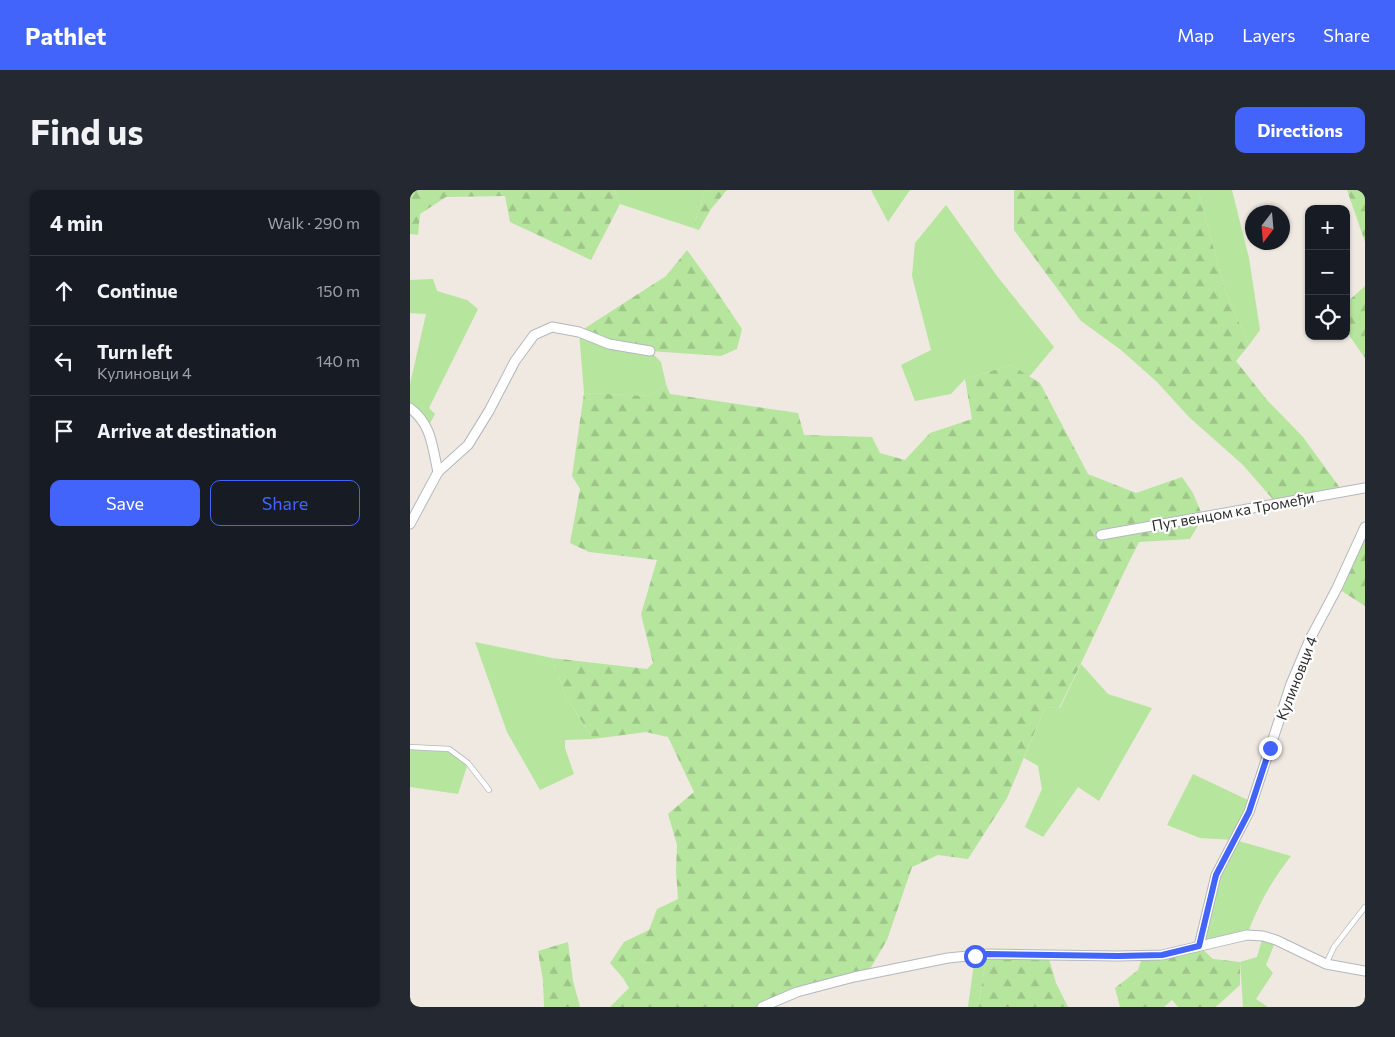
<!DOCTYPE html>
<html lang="en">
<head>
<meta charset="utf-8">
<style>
  body { margin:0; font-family:Commissioner,sans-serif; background:#242831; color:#f1f3f6 }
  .controls { position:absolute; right:15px; top:15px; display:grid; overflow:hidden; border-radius:10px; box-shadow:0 1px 4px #0004 }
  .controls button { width:45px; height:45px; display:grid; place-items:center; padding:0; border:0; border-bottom:1px solid #363941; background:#171b24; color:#f1f3f6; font:25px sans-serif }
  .compass { position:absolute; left:835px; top:15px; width:45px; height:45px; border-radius:50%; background:#171b24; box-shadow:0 1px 4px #0004; rotate:196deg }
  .stop { position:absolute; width:15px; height:15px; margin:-11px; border:4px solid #4264fb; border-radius:50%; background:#fff }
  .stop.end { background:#4264fb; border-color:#fff; box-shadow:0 1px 5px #0008 }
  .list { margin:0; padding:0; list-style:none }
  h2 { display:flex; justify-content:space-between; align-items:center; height:65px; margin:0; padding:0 20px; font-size:21px }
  h2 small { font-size:16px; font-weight:400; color:#9ea1a6 }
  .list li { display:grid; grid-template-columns:32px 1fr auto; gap:15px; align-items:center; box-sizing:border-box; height:70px; padding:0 20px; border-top:1px solid #363941 }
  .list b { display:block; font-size:19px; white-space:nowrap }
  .list p { margin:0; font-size:16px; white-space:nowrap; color:#9ea1a6 }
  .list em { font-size:16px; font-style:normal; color:#9ea1a6 }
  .actions { display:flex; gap:10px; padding:15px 20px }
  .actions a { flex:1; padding:11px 0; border:1px solid #4264fb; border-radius:10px; text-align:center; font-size:18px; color:#4264fb }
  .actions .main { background:#4264fb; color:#fff }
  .icon { flex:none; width:28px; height:28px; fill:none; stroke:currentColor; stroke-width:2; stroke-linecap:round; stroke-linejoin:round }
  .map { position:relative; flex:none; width:955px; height:817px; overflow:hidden; border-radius:10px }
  header { display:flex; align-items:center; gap:30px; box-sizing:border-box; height:70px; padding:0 25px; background:#4264fb; color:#fff }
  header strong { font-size:24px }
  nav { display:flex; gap:28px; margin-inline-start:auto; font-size:18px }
  .intro { display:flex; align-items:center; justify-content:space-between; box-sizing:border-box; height:120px; padding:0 30px }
  h1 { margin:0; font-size:35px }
  .button { padding:12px 22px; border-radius:10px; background:#4264fb; color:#fff; font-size:18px; font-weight:700 }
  main { display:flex; gap:30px; padding:0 30px }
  aside { flex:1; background:#171b24; border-radius:10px; box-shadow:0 1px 4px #0004 }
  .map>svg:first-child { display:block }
  .grass { fill:#b6e59e }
  .forest { fill:url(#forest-firs) }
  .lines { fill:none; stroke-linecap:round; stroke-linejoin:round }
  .service-casing { stroke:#b4b7c1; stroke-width:6 }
  .minor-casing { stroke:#b4b7c1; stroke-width:11 }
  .service { stroke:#fff; stroke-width:4.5 }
  .minor { stroke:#fff; stroke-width:9 }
  .route { stroke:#4264fb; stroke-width:6 }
  .labels { text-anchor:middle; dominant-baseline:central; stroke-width:4.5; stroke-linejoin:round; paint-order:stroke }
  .street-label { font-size:15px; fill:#2e2e2e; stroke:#fff }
</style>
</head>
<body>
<header>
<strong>Pathlet</strong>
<nav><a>Map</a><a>Layers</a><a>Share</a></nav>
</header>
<div class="intro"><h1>Find us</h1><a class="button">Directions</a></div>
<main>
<aside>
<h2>4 min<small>Walk · 290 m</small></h2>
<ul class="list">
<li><svg class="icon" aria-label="ahead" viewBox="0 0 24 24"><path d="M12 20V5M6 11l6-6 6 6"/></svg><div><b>Continue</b></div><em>150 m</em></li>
<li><svg class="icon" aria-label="left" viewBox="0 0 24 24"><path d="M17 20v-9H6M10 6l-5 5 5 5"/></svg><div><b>Turn left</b><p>Кулиновци 4</p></div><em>140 m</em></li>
<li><svg class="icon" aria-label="arrive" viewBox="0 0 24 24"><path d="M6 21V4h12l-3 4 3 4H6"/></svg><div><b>Arrive at destination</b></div></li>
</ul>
<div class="actions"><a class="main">Save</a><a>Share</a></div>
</aside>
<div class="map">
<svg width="955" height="817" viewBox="0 0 955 817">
  <defs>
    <pattern id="forest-firs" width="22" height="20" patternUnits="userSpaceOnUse" patternTransform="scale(1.25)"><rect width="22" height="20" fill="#b6e59e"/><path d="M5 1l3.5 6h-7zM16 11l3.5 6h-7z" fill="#9dc588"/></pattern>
  </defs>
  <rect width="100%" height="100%" fill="#efe9e1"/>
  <g class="grass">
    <path d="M204,0H295L283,38L210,14Z"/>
    <path d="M461,0H500L478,32Z"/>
    <path d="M788,0H822L839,68L850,140L839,155L815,100Z"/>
    <path d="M536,15L587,86L644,157L619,187L601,175L555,189L541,204L505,211L491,175L521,160L502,86L505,53Z"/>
    <path d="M23,89L27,101L57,110L68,119L19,218L25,224L18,237L0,218V194L16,124L0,123V90Z"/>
    <path d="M169,142L240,161L251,172L256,194L240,206L174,203Z"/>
    <path d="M65,452L142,468L156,507L183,549L155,550V558L164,584L130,600L97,542Z"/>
    <path d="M671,474L698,504L742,518L689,611L668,597L633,647L615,637L632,599L628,576L614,568L635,517L650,518Z"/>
    <path d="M0,557L39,559L58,573L48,604L0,597Z"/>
    <path d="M783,584L842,612L825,650L881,666C860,693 849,714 837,745L789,756L806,685L824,650L790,648L757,635Z"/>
    <path d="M853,746L866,750L856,775L863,783L846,809L858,817H833L830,772L847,767Z"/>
    <path d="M577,764L568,817H558L565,766Z"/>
  </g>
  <g class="forest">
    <path d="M0,0H204L210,14L181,70L100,32L95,6L36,7L10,24L8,45L0,44Z"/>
    <path d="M295,0H317L301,19L289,40L283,38Z"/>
    <path d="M604,0H788L815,100L839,155L826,171L857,210L893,247L933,302L867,314L833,275L779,227L747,192L711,160L671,131L604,40Z"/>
    <path d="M937,0H955V52Z"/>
    <path d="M277,60L301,93L332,139L327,159L311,166L240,161L169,142L256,86Z"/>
    <path d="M955,96V168L936,141V113Z"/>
    <path d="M601,175L630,193L678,284L726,303L772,287L783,303L793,327L780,349L729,352C701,407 677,463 649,518L635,517L597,608L558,669L528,665L502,677L477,750L457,784L352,817H200L219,798L213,788L200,773L214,752L239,740L247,719L268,709L266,681L267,655L258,624L284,602L258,547L236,542L183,549L156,507L142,468L237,479L243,473L231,424L247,370L179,362L160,353L170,299L162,286L174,203L240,206L256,194L260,204L388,223L394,245L462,247L470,263L495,270L520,243L562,229L555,189Z"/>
    <path d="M955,337V416L927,398Z"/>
    <path d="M158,752L163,791L170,817H134L133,791L128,761Z"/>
    <path d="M789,756L803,769L830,772V795L808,815L805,817H768L762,810L754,817H710L705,798L728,780L733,765Z"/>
    <path d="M577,764L638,765L646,793L658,817H568Z"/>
  </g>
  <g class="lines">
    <defs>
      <g id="service">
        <path d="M0,557L39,559L58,573L79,600"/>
        <path d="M916,774L924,757L955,717"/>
      </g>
      <g id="minor">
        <path d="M0,218C22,235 22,256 28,282"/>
        <path d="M0,334L28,282L58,255L79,221L105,171L124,145L142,137L169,142L199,154L240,161"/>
        <path d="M691,345L955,298"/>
        <path d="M789,756L806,685L839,622L881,494L900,449L927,398L955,337"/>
        <path d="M352,817L387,802L444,787L538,768L577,764L708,766L752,765L837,745L853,746L866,750L916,774L955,781"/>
      </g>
    </defs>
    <use href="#service" class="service-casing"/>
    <use href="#minor" class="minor-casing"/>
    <use href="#service" class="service"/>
    <use href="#minor" class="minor"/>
  </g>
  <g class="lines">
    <path class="route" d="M565,766L577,764L708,766L752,765L789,756L806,685L839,622L860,558"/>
  </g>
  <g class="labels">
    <g class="street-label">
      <text transform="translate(823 321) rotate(-10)">Пут венцом ка Тромеђи</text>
      <text transform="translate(886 488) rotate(-69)">Кулиновци 4</text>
    </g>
  </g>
</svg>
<div class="controls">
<button>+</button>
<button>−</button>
<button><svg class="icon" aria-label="locate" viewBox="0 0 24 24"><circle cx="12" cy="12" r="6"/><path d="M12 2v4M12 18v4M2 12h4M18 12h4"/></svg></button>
</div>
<svg class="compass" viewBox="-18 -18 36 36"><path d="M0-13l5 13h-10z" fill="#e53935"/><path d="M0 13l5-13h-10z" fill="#9ea1a6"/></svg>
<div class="stop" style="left:565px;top:766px"></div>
<div class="stop end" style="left:860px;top:558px"></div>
</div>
</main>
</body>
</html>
